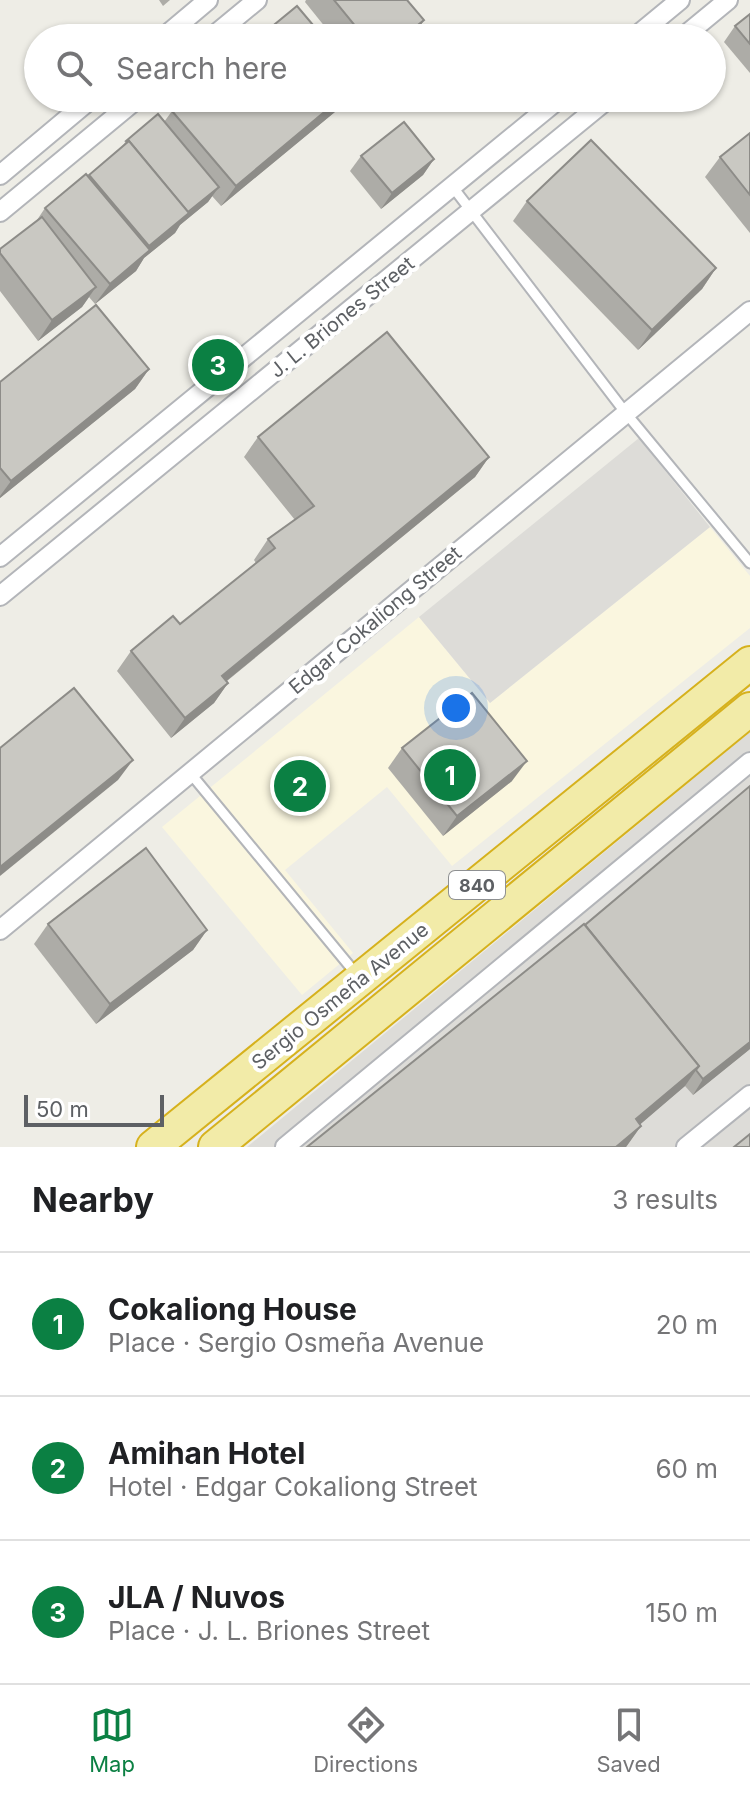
<!DOCTYPE html>
<html lang="en">
<head>
<meta charset="utf-8">
<style>
  body { margin:0; font-family:Inter,sans-serif; background:#f6f6f6; color:#202124 }
  .scale { position:absolute; left:24px; bottom:20px; width:140px; box-sizing:border-box; padding-left:8px; border:4px solid #5d6064; border-top:0; font-size:22px; line-height:28px; white-space:nowrap; color:#5d6064; -webkit-text-stroke:6px #fff; paint-order:stroke }
  .you { position:absolute; left:456px; top:708px; width:28px; height:28px; margin:-20px; border:6px solid #fff; border-radius:50%; background:#1a73e8; box-shadow:0 0 0 12px #1a73e833 }
  .badge { display:grid; place-items:center; width:52px; height:52px; border-radius:50%; background:#0b8043; color:#fff; font-size:26px; font-weight:700 }
  .pin { position:absolute; translate:-50% -50%; border:4px solid #fff; box-shadow:0 2px 8px #0006 }
  .list { margin:0; padding:0; list-style:none }
  h2 { display:flex; justify-content:space-between; align-items:center; height:104px; margin:0; padding:0 32px; font-size:34px }
  h2 small { font-size:26px; font-weight:400; color:#757577 }
  .list li { display:grid; grid-template-columns:52px 1fr auto; gap:24px; align-items:center; box-sizing:border-box; height:144px; padding:0 32px; border-top:2px solid #e0e0e0 }
  .list b { display:block; font-size:30px; white-space:nowrap }
  .list p { margin:0; font-size:26px; white-space:nowrap; color:#757577 }
  .list em { font-size:26px; font-style:normal; color:#757577 }
  .icon { flex:none; width:44px; height:44px; fill:none; stroke:currentColor; stroke-width:2; stroke-linecap:round; stroke-linejoin:round }
  .map { position:relative; flex:none; width:750px; height:1147px; overflow:hidden }
  .search { position:absolute; background:#fff; box-shadow:0 2px 6px #0004; left:24px; right:24px; top:24px; height:88px; display:flex; align-items:center; gap:20px; box-sizing:border-box; padding:0 28px; border-radius:44px; color:#757577; font-size:30px }
  .sheet { height:536px; background:#fff }
  nav { display:flex; justify-content:space-around; align-items:center; box-sizing:border-box; height:112px; border-top:2px solid #e0e0e0; background:#fff; font-size:22px; color:#757577 }
  nav a { display:grid; justify-items:center; gap:4px }
  nav .on { color:#0b8043 }
  .map>svg:first-child { display:block }
  .commercial { fill:#faf6df }
  .industrial { fill:#dddcd8 }
  .lines { fill:none; stroke-linecap:round; stroke-linejoin:round }
  .service-casing { stroke:#b3b5b9; stroke-width:13 }
  .minor-casing { stroke:#b3b5b9; stroke-width:22 }
  .trunk-casing { stroke:#d6b11d; stroke-width:36 }
  .service { stroke:#fff; stroke-width:9 }
  .minor { stroke:#fff; stroke-width:18 }
  .trunk { stroke:#f2eba8; stroke-width:32 }
  .wall { fill:#adaca7 }
  .shaded-wall { fill:#8d8c88 }
  .building { fill:#c9c8c2; stroke:#8d8c88; stroke-width:2 }
  .labels { text-anchor:middle; dominant-baseline:central; stroke-width:8; stroke-linejoin:round; paint-order:stroke }
  .shield { fill:#fff; stroke:#8e9092; stroke-width:2 }
  .shield-label { font-size:18px; font-weight:bold; fill:#5d6064 }
  .street-label { font-size:20px; fill:#5d6064; stroke:#fff }
</style>
</head>
<body>
<div class="map">
<svg width="750" height="1147" viewBox="0 0 750 1147">
  <rect width="100%" height="100%" fill="#eeede6"/>
  <path class="commercial" d="M710,527L750,576V628L452,866L387,787L285,870L353,953L302,995L162,827L419,617L490,703Z"/>
  <g class="industrial">
    <path d="M639,438L710,527L490,703L419,617Z"/>
    <path d="M750,732V1147H247Z"/>
  </g>
  <g class="lines">
    <defs>
      <g id="service">
        <path d="M452,186L625,412L750,563"/>
        <path d="M191,774L357,975"/>
      </g>
      <g id="minor">
        <path d="M163,38L208,0"/>
        <path d="M211,38L257,0"/>
        <path d="M634,38L680,0"/>
        <path d="M682,38L728,0"/>
        <path d="M0,175L92,98"/>
        <path d="M0,212L138,98"/>
        <path d="M0,557L560,98"/>
        <path d="M0,596L609,98"/>
        <path d="M0,930L750,311"/>
        <path d="M285,1147L750,762"/>
        <path d="M686,1147L750,1095"/>
      </g>
      <g id="trunk">
        <path d="M153,1147L750,663"/>
        <path d="M215,1147L750,709"/>
      </g>
    </defs>
    <use href="#service" class="service-casing"/>
    <use href="#minor" class="minor-casing"/>
    <use href="#trunk" class="trunk-casing"/>
    <use href="#service" class="service"/>
    <use href="#minor" class="minor"/>
    <use href="#trunk" class="trunk"/>
  </g>
  <g class="wall">
    <path d="M159,0H170L163,6Z"/>
    <path d="M306,0H407L424,20L412,38H334L305,2Z"/>
    <path d="M750,14V73L724,42L735,26Z"/>
    <path d="M187,98H349L347,102L221,206L212,196L208,202L180,225L175,233L144,258L136,271L95,304L89,297L82,307L38,341L0,291V249L35,223L45,208L88,177L122,147L126,141L164,122L172,111Z"/>
    <path d="M750,133V233L705,177L720,157Z"/>
    <path d="M361,156L434,159L423,175L381,209L350,171Z"/>
    <path d="M527,201L716,268L702,289L638,350L513,221Z"/>
    <path d="M233,359L229,364L215,375L208,366L211,361Z"/>
    <path d="M149,369L135,389L0,498V382Z"/>
    <path d="M258,437L489,457L475,477L227,681L228,683L214,703L171,738L117,671L131,651L180,624L256,563L254,560L268,539L295,520L244,457Z"/>
    <path d="M402,748L512,781L443,836L388,768Z"/>
    <path d="M48,924L207,930L193,950L96,1024L34,944Z"/>
    <path d="M750,1049L693,1095L685,1086L640,1124L641,1126L626,1147H307Z"/>
  </g>
  <g class="shaded-wall">
    <path d="M424,20L412,38H402Z"/>
    <path d="M341,98H349L347,102L221,206L236,186Z"/>
    <path d="M434,159L423,175L381,209L392,193Z"/>
    <path d="M219,187L208,202L180,225L175,233L144,258L136,271L95,304L110,284L140,258L149,246Z"/>
    <path d="M716,268L702,289L638,350L652,330Z"/>
    <path d="M96,287L82,307L38,341L52,320Z"/>
    <path d="M233,359L229,364L215,375L219,370Z"/>
    <path d="M149,369L135,389L0,498V496L11,481Z"/>
    <path d="M489,457L475,477L208,696L222,676Z"/>
    <path d="M228,683L214,703L171,738L185,718Z"/>
    <path d="M133,760L118,780L0,876V867Z"/>
    <path d="M527,761L512,781L443,836L457,816Z"/>
    <path d="M207,930L193,950L96,1024L110,1004Z"/>
    <path d="M750,1042V1049L693,1095L703,1079Z"/>
    <path d="M699,1066L685,1086L622,1140L636,1119Z"/>
    <path d="M641,1126L626,1147H616Z"/>
  </g>
  <g class="building">
    <path d="M334,0H407L424,20L402,38H365Z"/>
    <path d="M297,6L324,38H258Z"/>
    <path d="M750,14V44L735,26Z"/>
    <path d="M187,98H341L236,186L172,111Z"/>
    <path d="M158,114L219,187L188,212L129,141L128,142L126,141Z"/>
    <path d="M404,122L434,159L392,193L361,156Z"/>
    <path d="M750,133V195L720,157Z"/>
    <path d="M591,140L716,268L652,330L527,201Z"/>
    <path d="M129,141L189,213L149,246L89,175Z"/>
    <path d="M86,174L150,250L110,284L45,208Z"/>
    <path d="M42,217L96,287L52,320L0,253V249Z"/>
    <path d="M96,305L149,369L11,481L0,468V382Z"/>
    <path d="M387,332L489,457L222,676L228,683L185,718L131,651L173,616L180,624L275,548L268,539L314,506L258,437Z"/>
    <path d="M225,349L233,359L219,370L211,361Z"/>
    <path d="M74,688L133,760L0,867V748Z"/>
    <path d="M472,693L527,761L457,816L402,748Z"/>
    <path d="M750,786V1042L703,1079L696,1070L699,1066L585,925Z"/>
    <path d="M146,848L207,930L110,1004L48,924Z"/>
    <path d="M584,924L699,1066L636,1119L641,1126L616,1147H307Z"/>
    <path d="M750,1134V1147H734Z"/>
  </g>
  <g class="labels">
    <rect class="shield" x="449" y="871" width="56" height="28" rx="6"/>
    <g class="shield-label">
      <text x="477" y="885">840</text>
    </g>
    <g class="street-label">
      <text transform="translate(342 317) rotate(-39)">J. L. Briones Street</text>
      <text transform="translate(375 620) rotate(-40)">Edgar Cokaliong Street</text>
      <text transform="translate(340 996) rotate(-39)">Sergio Osmeña Avenue</text>
    </g>
  </g>
</svg>
<div class="scale">50 m</div>
<div class="you"></div>
<div class="pin badge" style="left:450px;top:775px">1</div>
<div class="pin badge" style="left:300px;top:786px">2</div>
<div class="pin badge" style="left:218px;top:365px">3</div>
<div class="search"><svg class="icon" aria-label="search" viewBox="0 0 24 24"><circle cx="10" cy="10" r="6"/><path d="M15 15l6 6"/></svg>Search here</div>
</div>
<section class="sheet">
<h2>Nearby<small>3 results</small></h2>
<ul class="list">
<li><span class="badge">1</span><div><b>Cokaliong House</b><p>Place · Sergio Osmeña Avenue</p></div><em>20 m</em></li>
<li><span class="badge">2</span><div><b>Amihan Hotel</b><p>Hotel · Edgar Cokaliong Street</p></div><em>60 m</em></li>
<li><span class="badge">3</span><div><b>JLA / Nuvos</b><p>Place · J. L. Briones Street</p></div><em>150 m</em></li>
</ul>
</section>
<nav>
<a class="on"><svg class="icon" aria-label="map" viewBox="0 0 24 24"><path d="M3 6l6-2 6 2 6-2v14l-6 2-6-2-6 2zM9 4v14M15 6v14"/></svg>Map</a>
<a><svg class="icon" aria-label="directions" viewBox="0 0 24 24"><path d="M12 3l9 9-9 9-9-9zM9 14v-3h6M13 9l2 2-2 2"/></svg>Directions</a>
<a><svg class="icon" aria-label="saved" viewBox="0 0 24 24"><path d="M7 4h10v16l-5-4-5 4z"/></svg>Saved</a>
</nav>
</body>
</html>
